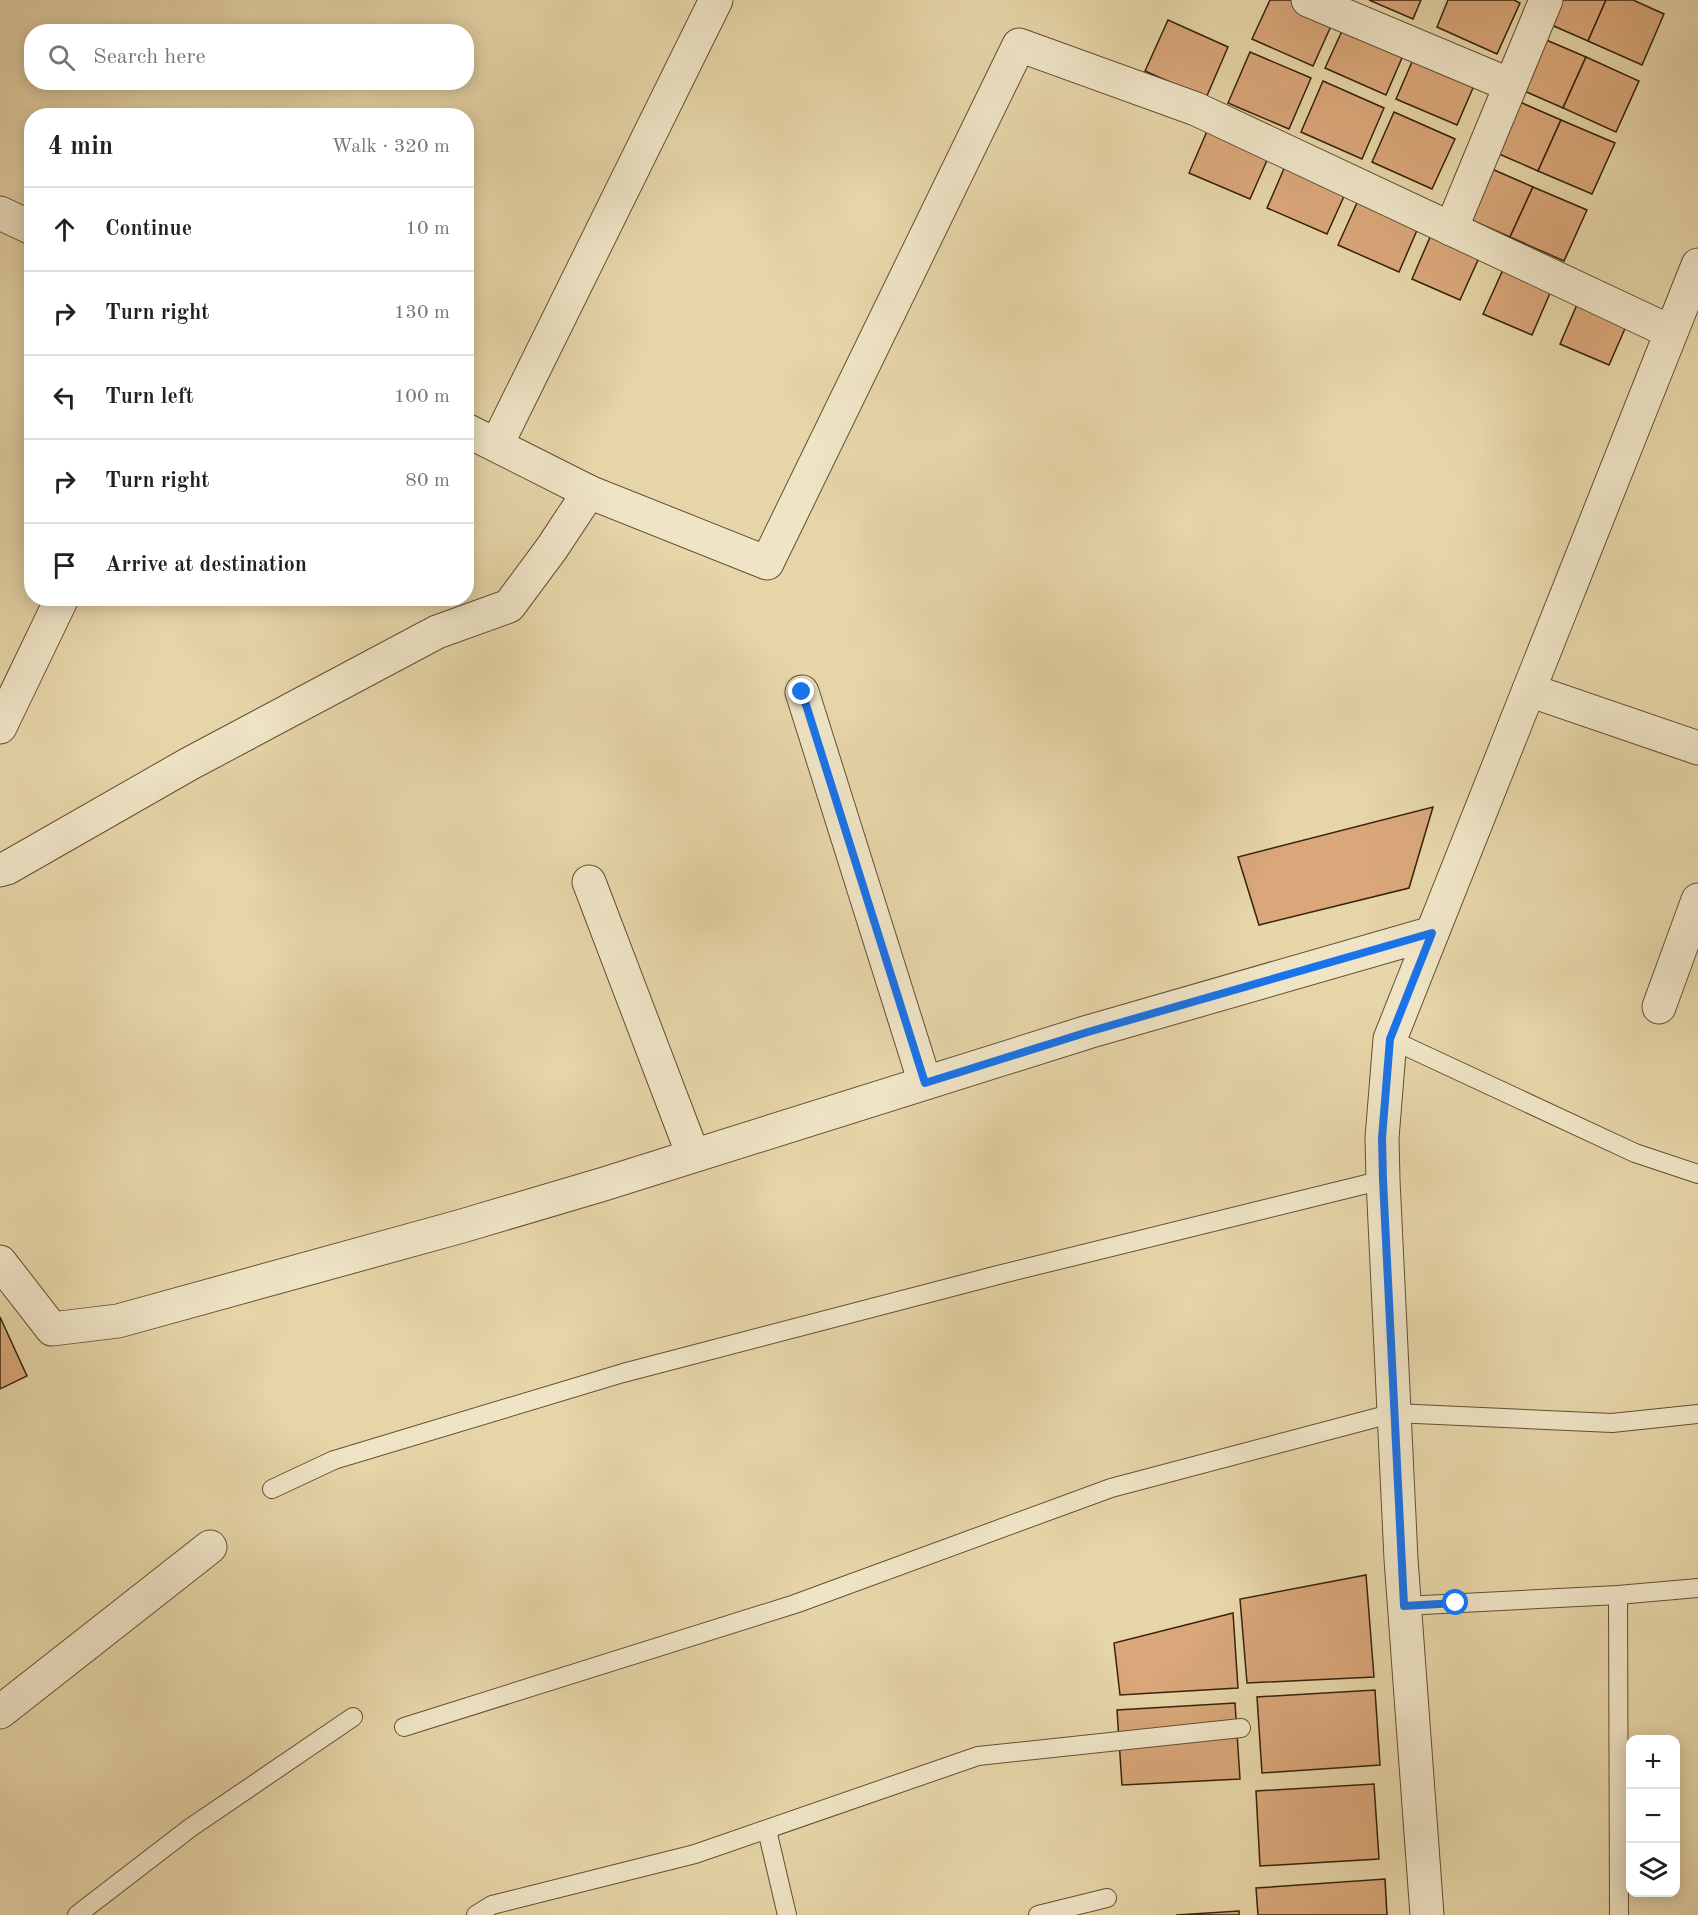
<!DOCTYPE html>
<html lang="en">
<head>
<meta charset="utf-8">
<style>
  body { margin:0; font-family:"Old Standard TT",serif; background:#f2f2f2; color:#202124 }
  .controls { position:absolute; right:18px; bottom:18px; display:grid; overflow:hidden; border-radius:12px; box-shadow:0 3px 15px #0003 }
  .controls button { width:54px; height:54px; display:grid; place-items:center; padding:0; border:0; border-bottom:2px solid #e0e0e0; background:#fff; color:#202124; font:30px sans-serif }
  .stop { position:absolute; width:18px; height:18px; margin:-14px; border:4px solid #1a73e8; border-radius:50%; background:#fff }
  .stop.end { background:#1a73e8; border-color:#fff; box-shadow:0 2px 6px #0008 }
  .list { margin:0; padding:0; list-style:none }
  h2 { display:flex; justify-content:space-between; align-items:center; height:78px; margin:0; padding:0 24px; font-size:26px }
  h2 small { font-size:20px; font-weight:400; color:#757577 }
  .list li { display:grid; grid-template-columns:39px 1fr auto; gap:18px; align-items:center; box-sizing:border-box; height:84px; padding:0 24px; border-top:2px solid #e0e0e0 }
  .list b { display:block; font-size:22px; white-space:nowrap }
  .list em { font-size:20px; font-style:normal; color:#757577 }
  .icon { flex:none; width:33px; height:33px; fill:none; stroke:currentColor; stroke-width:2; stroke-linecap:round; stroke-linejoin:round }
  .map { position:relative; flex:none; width:1698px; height:1915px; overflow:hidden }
  .search { position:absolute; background:#fff; box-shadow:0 3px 15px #0003; left:24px; top:24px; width:450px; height:66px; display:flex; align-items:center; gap:15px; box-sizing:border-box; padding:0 21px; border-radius:24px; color:#757577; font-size:22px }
  .panel { position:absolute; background:#fff; box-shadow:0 3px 15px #0003; left:24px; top:108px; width:450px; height:498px; border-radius:24px }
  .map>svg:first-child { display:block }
  .building { fill:#d9a779; stroke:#37220d; stroke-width:1.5 }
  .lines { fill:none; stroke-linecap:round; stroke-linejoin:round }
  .lane-casing { stroke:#634f34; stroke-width:20 }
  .street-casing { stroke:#634f34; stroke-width:35 }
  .lane { stroke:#efe4c6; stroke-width:18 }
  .street { stroke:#efe4c6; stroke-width:33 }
  .route { stroke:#1a73e8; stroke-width:8 }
</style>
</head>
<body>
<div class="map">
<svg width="1698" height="1915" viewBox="0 0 1698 1915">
  <rect width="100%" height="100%" fill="#e6d5a7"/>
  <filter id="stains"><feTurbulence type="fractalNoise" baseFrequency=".00333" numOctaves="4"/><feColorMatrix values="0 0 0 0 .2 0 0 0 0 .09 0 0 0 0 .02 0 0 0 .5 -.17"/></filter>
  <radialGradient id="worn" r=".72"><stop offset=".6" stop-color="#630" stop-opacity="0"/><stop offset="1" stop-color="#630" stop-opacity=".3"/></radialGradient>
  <g class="building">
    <path d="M1270,0H1301L1336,15L1313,66L1252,39Z"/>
    <path d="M1369,0H1421L1413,19Z"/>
    <path d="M1448,0H1514L1520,3L1497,54L1437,27Z"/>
    <path d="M1549,0H1606L1588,41L1540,20Z"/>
    <path d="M1606,0H1633L1664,14L1642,65L1588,41Z"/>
    <path d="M1348,18L1408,44L1386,95L1325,68Z"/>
    <path d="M1168,20L1228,47L1206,98L1145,71Z"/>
    <path d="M1537,36L1586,57L1563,108L1515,87Z"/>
    <path d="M1418,48L1479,74L1457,125L1396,99Z"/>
    <path d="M1250,52L1311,78L1289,129L1228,103Z"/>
    <path d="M1586,57L1639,81L1616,132L1563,108Z"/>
    <path d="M1323,81L1384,108L1362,159L1301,132Z"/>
    <path d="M1513,99L1561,120L1538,171L1490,150Z"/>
    <path d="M1394,112L1455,139L1432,189L1372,162Z"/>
    <path d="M1561,120L1615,143L1592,194L1538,171Z"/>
    <path d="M1211,122L1272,149L1250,199L1189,173Z"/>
    <path d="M1289,157L1350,183L1327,234L1267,208Z"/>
    <path d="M1485,166L1533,187L1510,237L1462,216Z"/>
    <path d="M1533,187L1587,210L1564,261L1510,237Z"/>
    <path d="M1361,194L1421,221L1399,272L1338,245Z"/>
    <path d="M1434,228L1483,249L1460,300L1412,279Z"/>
    <path d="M1506,263L1554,284L1532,335L1483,314Z"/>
    <path d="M1582,293L1631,315L1609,365L1560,344Z"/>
    <path d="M1433,807L1409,888L1259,925L1238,857Z"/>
    <path d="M0,1317L27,1376L0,1389Z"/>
    <path d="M1366,1575L1374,1677L1247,1683L1240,1599Z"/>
    <path d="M1233,1613L1238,1688L1120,1695L1114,1643Z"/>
    <path d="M1375,1690L1380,1765L1262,1773L1257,1697Z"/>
    <path d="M1235,1703L1240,1779L1122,1785L1117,1710Z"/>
    <path d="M1374,1784L1379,1859L1260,1866L1256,1791Z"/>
    <path d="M1385,1879L1387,1915H1258L1256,1888Z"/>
    <path d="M1239,1911V1915H1176Z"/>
  </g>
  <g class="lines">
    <defs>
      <g id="lane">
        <path d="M1390,1039L1635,1153L1698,1174"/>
        <path d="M272,1489L334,1460L623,1373L998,1275L1383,1180"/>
        <path d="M1618,1595L1619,1915"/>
        <path d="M1404,1606L1618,1595L1698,1588"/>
        <path d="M404,1727L795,1604L1111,1488L1394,1413L1612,1423L1698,1414"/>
        <path d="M767,1830L787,1915"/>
        <path d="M77,1915L190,1828L353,1717"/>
        <path d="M476,1915L492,1905L695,1854L978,1756L1241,1728"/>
        <path d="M1038,1915L1107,1898"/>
      </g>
      <g id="street">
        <path d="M1308,0L1510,85"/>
        <path d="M0,213L32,228"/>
        <path d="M1451,229L1546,0"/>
        <path d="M466,430L589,492L767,563L1019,45L1196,109L1671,332"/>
        <path d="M497,444L716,0"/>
        <path d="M1529,690L1698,748"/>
        <path d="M802,692L925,1083"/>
        <path d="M0,727L62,598"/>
        <path d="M0,870L7,868L189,764L437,632L509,606L552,548L589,492"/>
        <path d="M589,882L693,1155"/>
        <path d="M1659,1007L1698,900"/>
        <path d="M0,1262L52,1329L118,1321L462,1226L604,1184L1088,1032L1432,933"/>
        <path d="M0,1712L210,1547"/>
        <path d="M1427,1915L1401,1559L1383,1180L1382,1138L1390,1039L1698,265"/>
      </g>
    </defs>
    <use href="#lane" class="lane-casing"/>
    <use href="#street" class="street-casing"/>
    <use href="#lane" class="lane"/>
    <use href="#street" class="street"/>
  </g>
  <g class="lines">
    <path class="route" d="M802,692L925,1083L1088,1032L1432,933L1390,1039L1382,1138L1383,1180L1404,1606L1456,1603"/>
  </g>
  <rect width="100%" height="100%" filter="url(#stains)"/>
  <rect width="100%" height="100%" fill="url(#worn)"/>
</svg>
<div class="controls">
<button>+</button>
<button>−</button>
<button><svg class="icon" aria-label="layers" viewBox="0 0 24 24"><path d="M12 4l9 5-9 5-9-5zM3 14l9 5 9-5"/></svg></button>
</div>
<div class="stop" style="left:1456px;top:1603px"></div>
<div class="stop end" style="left:802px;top:692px"></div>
<div class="search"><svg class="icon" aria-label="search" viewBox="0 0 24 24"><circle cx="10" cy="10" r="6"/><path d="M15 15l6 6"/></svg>Search here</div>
<section class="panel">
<h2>4 min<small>Walk · 320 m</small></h2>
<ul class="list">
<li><svg class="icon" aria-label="ahead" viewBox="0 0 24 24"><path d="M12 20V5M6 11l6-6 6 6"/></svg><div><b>Continue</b></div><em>10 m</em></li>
<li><svg class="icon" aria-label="right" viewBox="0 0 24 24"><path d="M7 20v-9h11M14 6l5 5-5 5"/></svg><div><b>Turn right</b></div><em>130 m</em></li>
<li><svg class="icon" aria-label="left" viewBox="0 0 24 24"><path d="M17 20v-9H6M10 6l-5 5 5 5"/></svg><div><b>Turn left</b></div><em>100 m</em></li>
<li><svg class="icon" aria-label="right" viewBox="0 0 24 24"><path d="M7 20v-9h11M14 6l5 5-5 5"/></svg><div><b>Turn right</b></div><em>80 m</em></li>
<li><svg class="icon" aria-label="arrive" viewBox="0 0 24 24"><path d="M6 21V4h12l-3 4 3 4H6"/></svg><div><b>Arrive at destination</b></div></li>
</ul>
</section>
</div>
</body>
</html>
